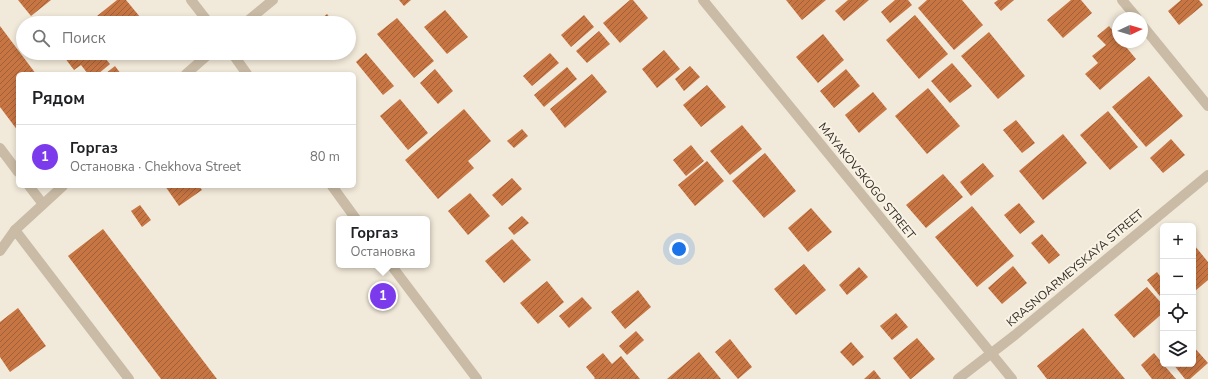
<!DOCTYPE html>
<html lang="ru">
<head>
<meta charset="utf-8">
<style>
  body { margin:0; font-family:"Nunito Sans",sans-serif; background:#f2f2f2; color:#202124 }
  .controls { position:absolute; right:12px; bottom:12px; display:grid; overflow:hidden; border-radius:6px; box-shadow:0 2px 6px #0003 }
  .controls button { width:36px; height:36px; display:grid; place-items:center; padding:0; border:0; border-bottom:1px solid #e0e0e0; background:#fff; color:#202124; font:20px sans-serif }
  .compass { position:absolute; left:1112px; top:12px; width:36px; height:36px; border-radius:50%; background:#fff; box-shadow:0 2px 6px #0003; rotate:86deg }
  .you { position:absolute; left:679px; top:249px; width:14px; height:14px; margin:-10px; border:3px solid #fff; border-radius:50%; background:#1a73e8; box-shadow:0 0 0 6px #1a73e833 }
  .badge { display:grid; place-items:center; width:26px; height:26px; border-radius:50%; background:#7c3aed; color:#fff; font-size:13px; font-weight:700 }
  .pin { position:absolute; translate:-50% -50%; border:2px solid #fff; box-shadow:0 1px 4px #0006 }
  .popup { position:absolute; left:336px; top:216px; width:94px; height:52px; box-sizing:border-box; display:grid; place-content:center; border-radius:6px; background:#fff; filter:drop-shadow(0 1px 3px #0005); font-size:13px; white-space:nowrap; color:#757577 }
  .popup b { font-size:15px; color:#202124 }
  .popup::after { content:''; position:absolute; left:50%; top:100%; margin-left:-8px; border:8px solid transparent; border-top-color:#fff }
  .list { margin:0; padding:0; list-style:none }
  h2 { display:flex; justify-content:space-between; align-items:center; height:52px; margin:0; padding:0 16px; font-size:17px }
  h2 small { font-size:13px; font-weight:400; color:#757577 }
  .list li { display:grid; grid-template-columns:26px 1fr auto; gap:12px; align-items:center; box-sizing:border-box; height:64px; padding:0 16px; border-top:1px solid #e0e0e0 }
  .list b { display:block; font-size:15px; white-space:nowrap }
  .list p { margin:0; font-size:13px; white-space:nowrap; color:#757577 }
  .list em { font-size:13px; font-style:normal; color:#757577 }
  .icon { flex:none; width:22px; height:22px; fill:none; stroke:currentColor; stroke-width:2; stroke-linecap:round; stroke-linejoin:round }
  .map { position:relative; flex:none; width:1208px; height:379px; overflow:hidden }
  .search { position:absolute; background:#fff; box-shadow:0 2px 6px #0003; left:16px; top:16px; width:340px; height:44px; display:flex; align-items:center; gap:10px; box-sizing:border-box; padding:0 14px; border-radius:22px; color:#757577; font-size:15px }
  .panel { position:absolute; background:#fff; box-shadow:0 2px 6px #0003; left:16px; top:72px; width:340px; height:116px; border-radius:6px }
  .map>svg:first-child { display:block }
  .building { fill:url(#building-hatch) }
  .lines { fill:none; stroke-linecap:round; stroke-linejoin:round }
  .minor { stroke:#c9bba5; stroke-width:10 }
  .labels { text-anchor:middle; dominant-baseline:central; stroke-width:4; stroke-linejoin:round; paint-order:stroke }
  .street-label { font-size:12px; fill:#352d26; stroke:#f9f3e5 }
</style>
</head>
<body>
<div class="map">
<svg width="1208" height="379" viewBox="0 0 1208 379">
  <defs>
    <pattern id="building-hatch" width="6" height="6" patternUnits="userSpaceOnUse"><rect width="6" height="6" fill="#c67543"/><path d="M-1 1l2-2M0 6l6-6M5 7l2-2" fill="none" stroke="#a26038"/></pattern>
  </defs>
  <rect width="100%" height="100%" fill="#f1e9d9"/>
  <g class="building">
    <path d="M18,0H51L31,16Z"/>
    <path d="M117,0H126L145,23H94L92,20Z"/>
    <path d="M399,0H411L404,6Z"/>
    <path d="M630,0H633L648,18L620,43L603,23Z"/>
    <path d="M786,0H826L802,20Z"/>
    <path d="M848,0H869L844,21L835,11Z"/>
    <path d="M895,0H908L912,5L890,23L881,12Z"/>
    <path d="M927,0H962L983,25L954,50L918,8Z"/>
    <path d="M998,0H1014L1001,11L994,3Z"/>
    <path d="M1071,0H1081L1092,13L1063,38L1047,20Z"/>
    <path d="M1181,0H1199L1203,5L1179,25L1168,11Z"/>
    <path d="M445,10L468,37L447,54L424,27Z"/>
    <path d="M327,14L334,23H316Z"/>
    <path d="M584,15L594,27L571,47L561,35Z"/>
    <path d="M915,15L948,54L919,79L886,40Z"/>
    <path d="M72,16L78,23H63Z"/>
    <path d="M397,18L434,61L414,78L377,34Z"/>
    <path d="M0,26L36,74H18V131L0,107Z"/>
    <path d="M1109,26L1118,37V42H1122L1136,59L1100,90L1085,74L1098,63L1092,56L1106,45L1097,36Z"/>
    <path d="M599,31L610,44L587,63L576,51Z"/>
    <path d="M989,32L1025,76L998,99L961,56Z"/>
    <path d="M823,34L844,60L818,83L796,57Z"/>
    <path d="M664,50L680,69L657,88L642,69Z"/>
    <path d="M61,53H101L110,64L98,74H88L81,65L74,70Z"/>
    <path d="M117,53H129L122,59Z"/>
    <path d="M366,53L394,86L383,95L356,62Z"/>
    <path d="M550,53L559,63L532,86L523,76Z"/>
    <path d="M952,63L972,86L950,103L931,81Z"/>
    <path d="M115,66L121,74H105Z"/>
    <path d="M690,66L700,77L684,91L675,79Z"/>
    <path d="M567,67L577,79L544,107L534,95Z"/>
    <path d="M435,69L453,91L438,104L420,83Z"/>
    <path d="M846,69L860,86L834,108L820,91Z"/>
    <path d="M592,74L607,92L565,128L550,109Z"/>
    <path d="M1149,76L1183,116L1146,147L1112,107Z"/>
    <path d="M707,85L726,107L701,127L683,105Z"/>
    <path d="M928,88L960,126L927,154L895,116Z"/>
    <path d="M873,92L887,109L859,133L845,115Z"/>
    <path d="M400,99L428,133L408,150L380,116Z"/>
    <path d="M464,109L491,141L468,161L474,168L438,199L405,160Z"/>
    <path d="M1108,111L1138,147L1110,170L1080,135Z"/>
    <path d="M1016,120L1035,143L1022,153L1003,130Z"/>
    <path d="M742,125L762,149L730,175L710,151Z"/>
    <path d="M522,129L528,136L514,148L507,141Z"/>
    <path d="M1063,134L1087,163L1043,200L1019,171Z"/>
    <path d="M1171,139L1185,155L1163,173L1150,158Z"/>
    <path d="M691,145L704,161L686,176L673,160Z"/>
    <path d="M765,153L796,191L764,218L732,181Z"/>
    <path d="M707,161L724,181L695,206L678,185Z"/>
    <path d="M983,163L994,176L971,196L960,182Z"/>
    <path d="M943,174L963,197L926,228L906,205Z"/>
    <path d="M512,178L522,189L502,206L492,195Z"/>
    <path d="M165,186H199L202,190L179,206Z"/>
    <path d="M470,193L490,216L468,235L448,211Z"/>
    <path d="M1019,203L1035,222L1020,234L1004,215Z"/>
    <path d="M140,205L151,220L142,227L131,211Z"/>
    <path d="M972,206L1014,256L977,287L935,237Z"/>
    <path d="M811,208L832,232L808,252L788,228Z"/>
    <path d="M522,216L529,223L514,235L508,228Z"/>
    <path d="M103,229L217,379H161L68,256Z"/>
    <path d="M1042,234L1060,255L1049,264L1031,243Z"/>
    <path d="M512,239L531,260L504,283L485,261Z"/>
    <path d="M1195,246L1208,262V280L1195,291L1193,288V248Z"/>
    <path d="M804,264L826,290L796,315L774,289Z"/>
    <path d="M1013,266L1027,283L1002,304L988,288Z"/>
    <path d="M859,267L868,277L847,295L839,285Z"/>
    <path d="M1157,272L1163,280V300L1147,280Z"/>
    <path d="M547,281L564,302L538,324L520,303Z"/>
    <path d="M1147,287L1163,305V313L1134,338L1114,315Z"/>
    <path d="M638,290L651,307L625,329L611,312Z"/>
    <path d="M582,297L592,308L569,328L559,316Z"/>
    <path d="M18,308L46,346L10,372L0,357V322Z"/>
    <path d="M896,313L908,327L892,340L880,326Z"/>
    <path d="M1083,328L1125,379H1047L1037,366Z"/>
    <path d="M636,331L644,340L627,355L619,346Z"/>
    <path d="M917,338L935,359L911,379H910L893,358Z"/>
    <path d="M730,339L752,367L738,379L715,352Z"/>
    <path d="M851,342L864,357L853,366L840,352Z"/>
    <path d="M1193,346L1208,363L1190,379H1185L1173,364H1193Z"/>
    <path d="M699,352L721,379H667Z"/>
    <path d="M603,353L612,364L621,356L640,379H594L595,378L586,367Z"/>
    <path d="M1154,353L1163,364L1176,379H1152L1141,365Z"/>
    <path d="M874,370L881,379H864Z"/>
  </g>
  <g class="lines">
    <g class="minor">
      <path d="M191,0L209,23"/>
      <path d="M703,0L1012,379"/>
      <path d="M1122,0L1137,18"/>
      <path d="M245,23L273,0"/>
      <path d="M1142,25L1208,106"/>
      <path d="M232,53L247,74"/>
      <path d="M186,74L210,53"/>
      <path d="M0,148L18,172"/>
      <path d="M29,186L43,204"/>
      <path d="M332,186L356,219"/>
      <path d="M15,230L129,379"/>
      <path d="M0,251L15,230L63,186"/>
      <path d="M391,265L477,379"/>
      <path d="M958,379L1015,335L1208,175"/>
    </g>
  </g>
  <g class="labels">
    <g class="street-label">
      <text transform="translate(867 181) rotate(51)">MAYAKOVSKOGO STREET</text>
      <text transform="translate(1075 268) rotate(-40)">KRASNOARMEYSKAYA STREET</text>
    </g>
  </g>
</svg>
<div class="controls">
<button>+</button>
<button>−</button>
<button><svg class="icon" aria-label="locate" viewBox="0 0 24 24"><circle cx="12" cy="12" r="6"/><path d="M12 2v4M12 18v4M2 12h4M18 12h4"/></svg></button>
<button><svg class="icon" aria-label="layers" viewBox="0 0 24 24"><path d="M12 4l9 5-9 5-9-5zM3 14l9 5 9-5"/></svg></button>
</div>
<svg class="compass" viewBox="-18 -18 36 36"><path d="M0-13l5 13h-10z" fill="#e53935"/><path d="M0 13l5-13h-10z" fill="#757577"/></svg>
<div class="you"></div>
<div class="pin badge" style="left:383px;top:296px">1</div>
<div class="popup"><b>Горгаз</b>Остановка</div>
<div class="search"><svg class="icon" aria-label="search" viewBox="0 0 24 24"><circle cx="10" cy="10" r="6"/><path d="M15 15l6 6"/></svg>Поиск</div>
<section class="panel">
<h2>Рядом<small></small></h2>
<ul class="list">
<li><span class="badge">1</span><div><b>Горгаз</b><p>Остановка · Chekhova Street</p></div><em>80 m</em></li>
</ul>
</section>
</div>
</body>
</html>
